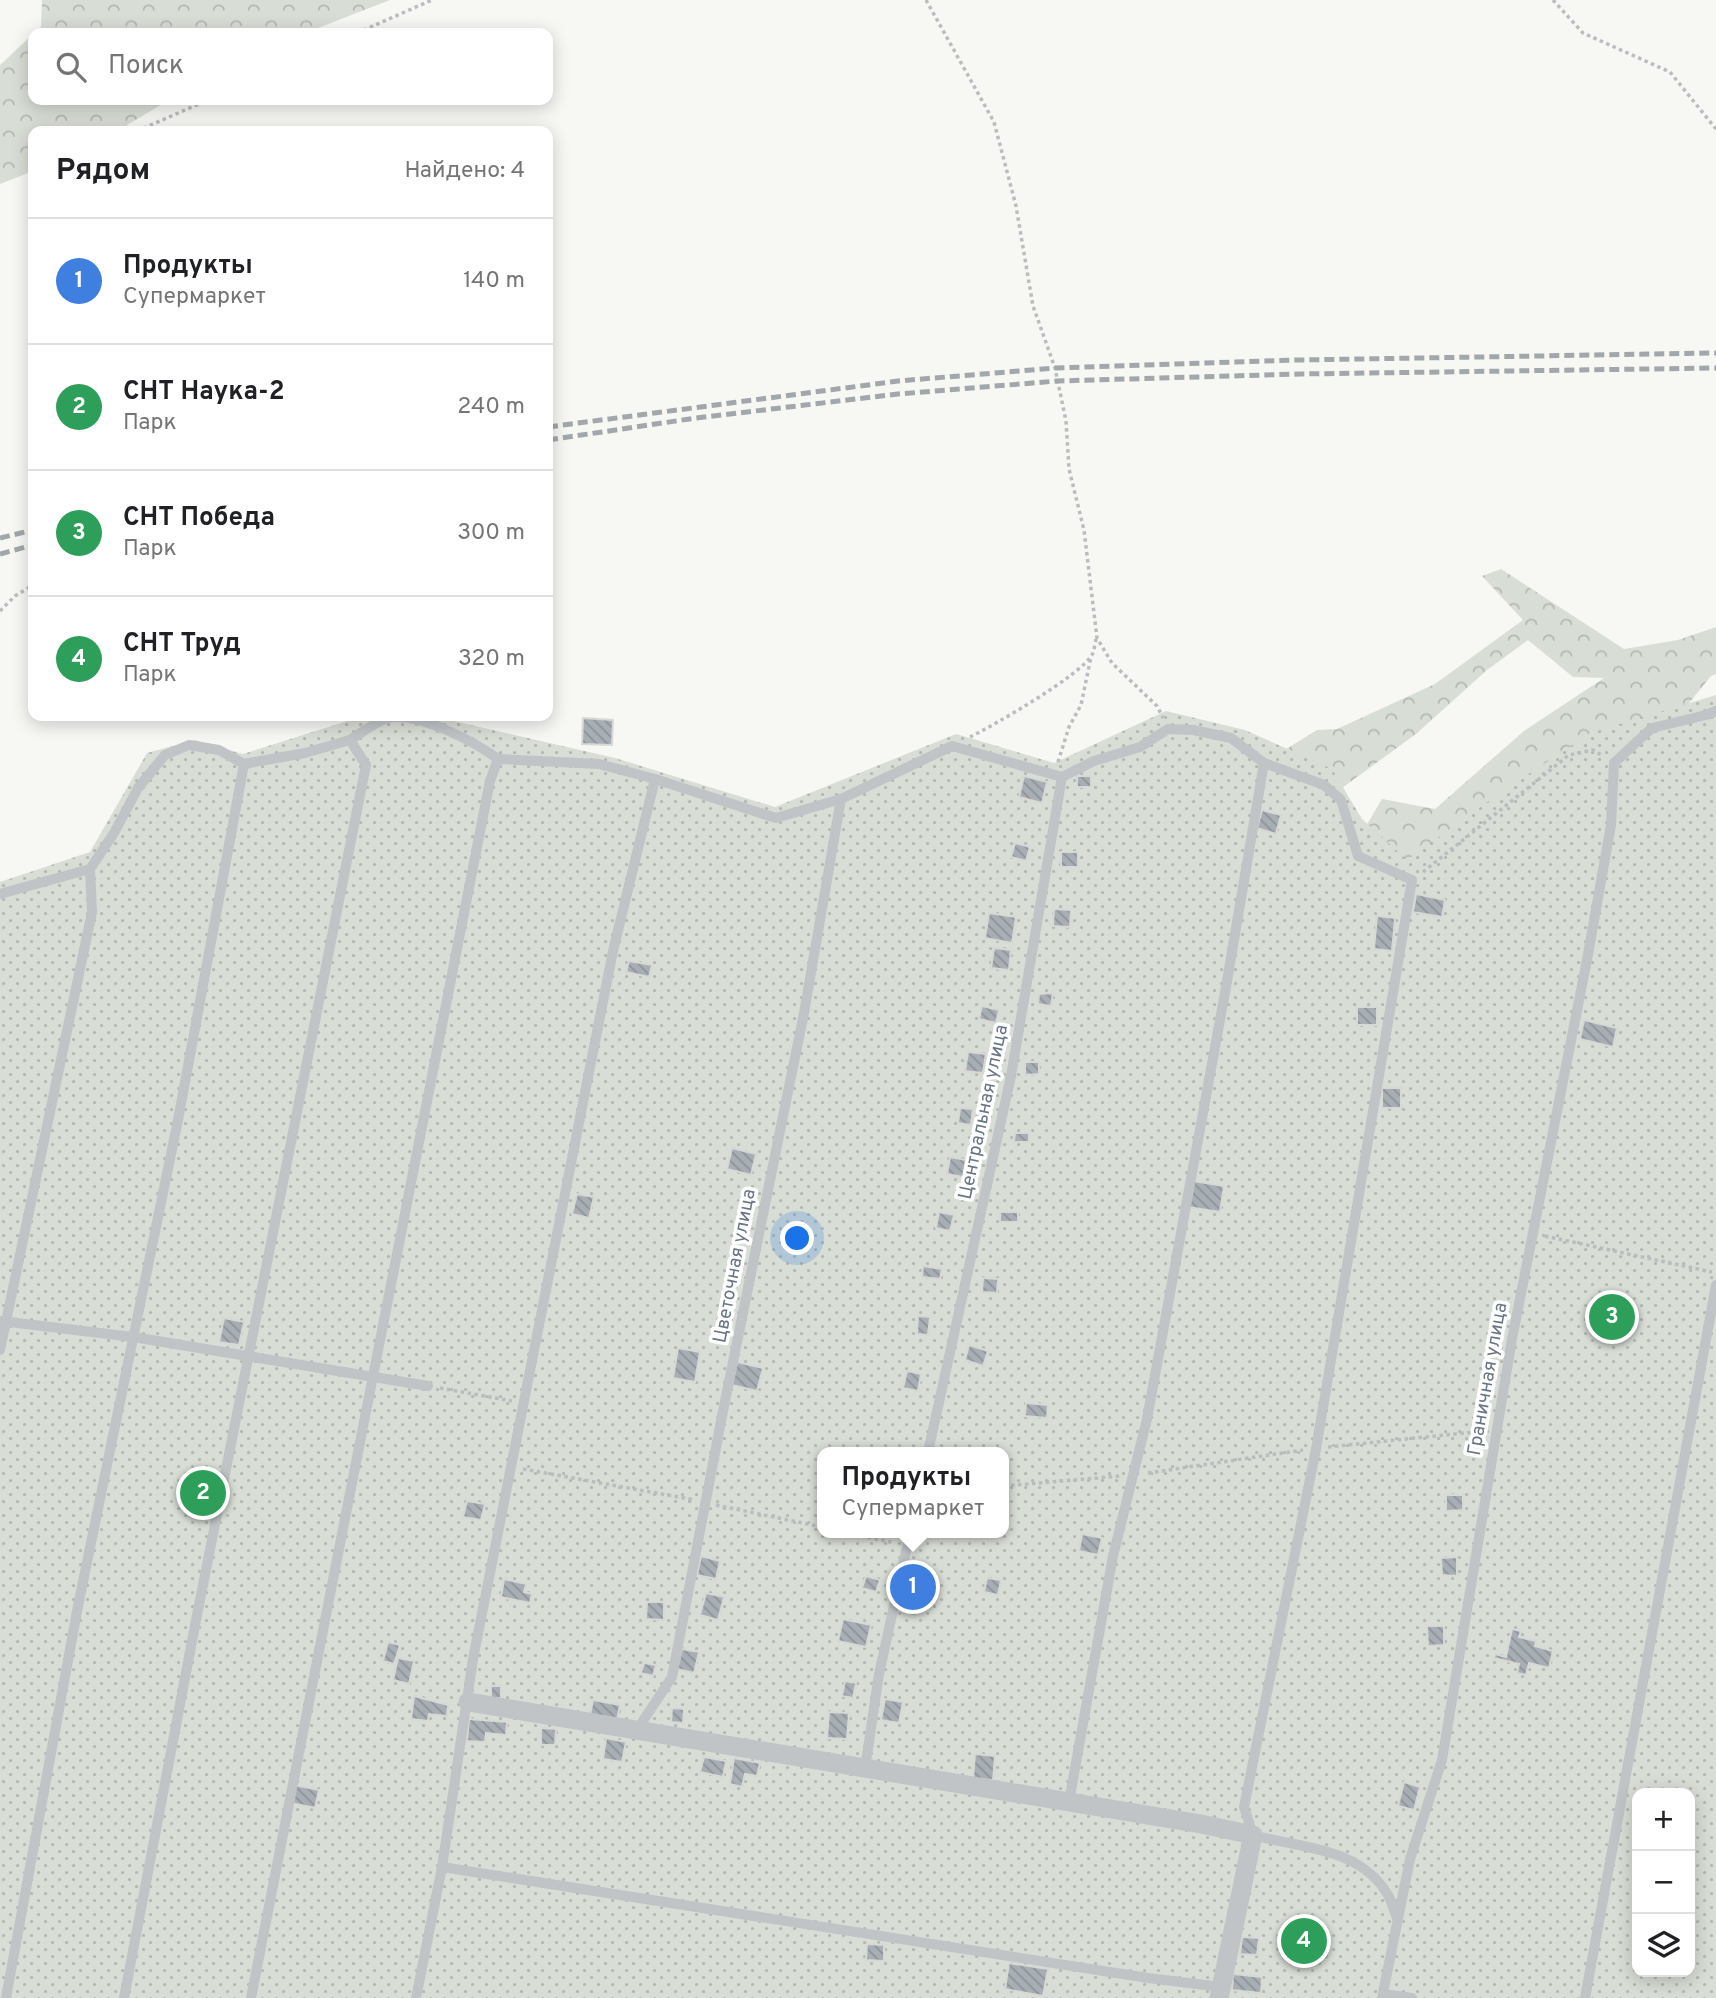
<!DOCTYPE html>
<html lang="ru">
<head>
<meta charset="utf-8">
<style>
  body { margin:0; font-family:Overpass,sans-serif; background:#f6f6f6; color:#202124 }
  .controls { position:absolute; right:21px; bottom:21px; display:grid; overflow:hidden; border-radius:14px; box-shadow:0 4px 18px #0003 }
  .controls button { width:63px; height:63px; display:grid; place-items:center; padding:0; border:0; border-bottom:2px solid #e0e0e0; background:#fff; color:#202124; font:35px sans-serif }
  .you { position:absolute; left:798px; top:1239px; width:24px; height:24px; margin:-18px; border:5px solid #fff; border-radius:50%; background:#1a73e8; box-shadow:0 0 0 10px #1a73e833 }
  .badge { display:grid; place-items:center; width:46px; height:46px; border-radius:50%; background:#0b8043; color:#fff; font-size:23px; font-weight:700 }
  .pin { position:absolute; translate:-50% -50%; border:4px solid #fff; box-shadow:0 2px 7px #0006 }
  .popup { position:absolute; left:817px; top:1447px; width:192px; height:91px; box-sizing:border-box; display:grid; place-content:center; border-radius:14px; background:#fff; filter:drop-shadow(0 2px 5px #0005); font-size:23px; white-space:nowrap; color:#757577 }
  .popup b { font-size:26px; color:#202124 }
  .popup::after { content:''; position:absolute; left:50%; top:100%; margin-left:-14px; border:14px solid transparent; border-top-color:#fff }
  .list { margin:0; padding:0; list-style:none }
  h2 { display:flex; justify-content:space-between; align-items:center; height:91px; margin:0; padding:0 28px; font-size:30px }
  h2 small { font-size:23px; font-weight:400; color:#757577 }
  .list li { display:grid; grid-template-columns:46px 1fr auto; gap:21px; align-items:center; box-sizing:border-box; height:126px; padding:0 28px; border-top:2px solid #e0e0e0 }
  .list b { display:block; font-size:26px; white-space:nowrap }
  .list p { margin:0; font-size:23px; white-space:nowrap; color:#757577 }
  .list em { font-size:23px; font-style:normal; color:#757577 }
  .icon { flex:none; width:38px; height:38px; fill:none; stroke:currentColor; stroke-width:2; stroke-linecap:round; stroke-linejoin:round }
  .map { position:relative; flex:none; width:1716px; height:1998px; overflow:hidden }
  .search { position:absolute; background:#fff; box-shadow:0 4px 18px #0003; left:28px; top:28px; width:525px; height:77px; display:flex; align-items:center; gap:18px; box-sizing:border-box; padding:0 24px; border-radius:14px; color:#757577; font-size:26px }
  .panel { position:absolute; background:#fff; box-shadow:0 4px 18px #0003; left:28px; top:126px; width:525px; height:595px; border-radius:14px }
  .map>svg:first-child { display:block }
  .forest { fill:url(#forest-crowns) }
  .garden { fill:url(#garden-dots); fill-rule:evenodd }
  .building { fill:url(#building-back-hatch); stroke:#d8d8d6; stroke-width:2 }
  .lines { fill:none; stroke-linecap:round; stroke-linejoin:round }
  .path { stroke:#babdbf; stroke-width:3.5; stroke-dasharray:3.5 3.5; stroke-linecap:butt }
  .service { stroke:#c0c4c7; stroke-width:10 }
  .minor { stroke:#c0c4c7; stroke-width:19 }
  .rail { stroke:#a2a7ac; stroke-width:5; stroke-dasharray:10 5; stroke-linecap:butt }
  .labels { text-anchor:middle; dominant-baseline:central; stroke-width:7; stroke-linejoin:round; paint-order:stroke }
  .street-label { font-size:19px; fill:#687683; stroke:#fff }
</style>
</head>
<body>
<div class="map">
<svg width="1716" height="1998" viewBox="0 0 1716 1998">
  <defs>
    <pattern id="forest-crowns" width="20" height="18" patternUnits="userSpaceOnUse" patternTransform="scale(1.75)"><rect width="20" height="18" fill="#d8ddd5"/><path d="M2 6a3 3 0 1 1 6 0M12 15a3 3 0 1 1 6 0" fill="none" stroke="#b3b8b2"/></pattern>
    <pattern id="garden-dots" width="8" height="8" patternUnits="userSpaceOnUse" patternTransform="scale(1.75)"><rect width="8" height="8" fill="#d8ddd5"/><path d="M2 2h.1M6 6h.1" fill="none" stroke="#b3b8b2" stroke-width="1.8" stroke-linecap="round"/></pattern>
    <pattern id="building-back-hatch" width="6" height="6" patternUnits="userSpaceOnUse" patternTransform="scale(1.75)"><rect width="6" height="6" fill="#a8afb4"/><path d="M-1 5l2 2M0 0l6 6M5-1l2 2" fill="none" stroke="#8d9398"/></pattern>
  </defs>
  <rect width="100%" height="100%" fill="#f7f7f4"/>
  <g class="forest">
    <path d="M42,0H390L305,33H34L41,27Z"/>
    <path d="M33,34V100H169L117,131H33V171L0,184V65Z"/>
    <path d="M1501,569L1624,649L1678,640L1716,627V674L1711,676L1681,713L1410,874L1362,833L1382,799L1435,809L1524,731L1604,678L1573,677L1528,640L1487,670L1416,734L1335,793L1275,756L1317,730L1337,729L1435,684L1523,620L1482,576Z"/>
  </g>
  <path class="garden" d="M1716,695V1998H0V882L90,852L147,753L195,740L243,754L363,716H432L615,758L775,807L956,734L1054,763L1166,711L1245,730L1332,769L1362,819L1407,860L1500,793L1590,733ZM822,1452H1004V1533H822ZM1637,1793H1690V1972H1637Z"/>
  <g class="building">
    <path d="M583,718L613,720L612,745L582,744Z"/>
    <path d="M1024,776L1047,782L1042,803L1019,797Z"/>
    <rect x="1077" y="776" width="14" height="11"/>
    <path d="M1262,810L1281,815L1276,834L1257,828Z"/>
    <path d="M1015,843L1030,847L1026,861L1011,857Z"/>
    <rect x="1061" y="852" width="17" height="15"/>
    <path d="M1416,894L1445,900L1442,917L1413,912Z"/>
    <path d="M1054,909L1071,910L1070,927L1053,926Z"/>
    <path d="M989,913L1016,917L1012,943L985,938Z"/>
    <path d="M1377,916L1395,918L1392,951L1374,949Z"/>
    <path d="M994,948L1011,950L1009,970L991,968Z"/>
    <path d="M629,961L652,965L649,977L626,972Z"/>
    <path d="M1053,993L1051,1006L1038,1004L1039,994Z"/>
    <path d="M982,1006L999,1010L996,1023L979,1019Z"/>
    <rect x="1357" y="1007" width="20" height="18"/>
    <path d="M1584,1020L1617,1028L1613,1047L1580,1039Z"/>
    <path d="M968,1052L986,1054L983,1073L965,1071Z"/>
    <path d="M1025,1062H1039V1074L1025,1075Z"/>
    <rect x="1382" y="1088" width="19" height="20"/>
    <path d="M960,1108L973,1109L971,1125L958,1123Z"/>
    <path d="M1015,1133H1029V1142H1014Z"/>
    <path d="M732,1148L756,1154L751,1175L727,1169Z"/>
    <path d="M950,1157L966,1160L963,1177L947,1174Z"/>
    <path d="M1193,1181L1224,1186L1220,1212L1188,1207Z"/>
    <path d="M577,1194L594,1197L589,1218L572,1214Z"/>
    <path d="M939,1212L954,1215L950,1231L936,1228Z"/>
    <rect x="1000" y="1212" width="18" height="10"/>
    <path d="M923,1266L942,1269L940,1279L922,1277Z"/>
    <path d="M983,1278L998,1279L997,1293L982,1292Z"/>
    <path d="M918,1316L930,1317L928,1335L917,1334Z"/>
    <path d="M224,1318L244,1322L239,1345L219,1342Z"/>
    <path d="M969,1345L988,1351L983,1366L965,1360Z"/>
    <path d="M678,1348L700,1352L695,1382L673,1378Z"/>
    <path d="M737,1362L763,1368L757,1391L732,1385Z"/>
    <path d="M907,1371L921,1374L918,1391L903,1388Z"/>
    <path d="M1026,1403L1048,1405L1047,1418L1025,1416Z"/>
    <path d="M1446,1495H1463V1510L1446,1511Z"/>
    <path d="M467,1501L485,1504L481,1520L463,1517Z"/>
    <path d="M1082,1534L1102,1538L1098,1555L1079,1551Z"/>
    <path d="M701,1556L720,1561L716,1579L697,1575Z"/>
    <path d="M1457,1557V1576L1442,1575L1441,1558Z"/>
    <path d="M866,1576L880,1580L876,1592L862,1588Z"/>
    <path d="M987,1578L1001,1580L998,1595L984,1592Z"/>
    <path d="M504,1579L526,1584L524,1592L532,1594L530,1603L501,1597Z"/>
    <path d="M914,1579L927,1580L925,1594L912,1593Z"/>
    <path d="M706,1593L724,1597L718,1620L700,1615Z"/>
    <path d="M647,1602H664V1620L646,1619Z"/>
    <path d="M843,1619L871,1625L866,1647L838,1641Z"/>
    <path d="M1427,1626H1444V1645L1428,1646Z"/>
    <path d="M1512,1629L1521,1631L1519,1637L1536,1641L1535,1646L1553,1651L1549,1668L1529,1663L1526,1675L1517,1673L1519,1664L1494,1658L1495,1654L1506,1657Z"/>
    <path d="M388,1642L400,1645L394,1664L383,1661Z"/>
    <path d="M682,1649L699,1652L694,1673L677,1669Z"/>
    <path d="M398,1658L414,1661L409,1684L393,1680Z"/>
    <path d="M644,1663L656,1665L653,1676L641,1673Z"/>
    <path d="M845,1681L856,1683L853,1698L842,1696Z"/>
    <rect x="491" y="1686" width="10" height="12"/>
    <path d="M414,1696L448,1705L447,1716L429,1714L428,1721L411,1719Z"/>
    <path d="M885,1699L903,1702L899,1723L881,1720Z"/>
    <path d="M593,1700L620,1705L617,1720L590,1715Z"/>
    <path d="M672,1708L684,1709L683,1723L671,1722Z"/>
    <path d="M829,1712L849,1713L847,1739L827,1738Z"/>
    <path d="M469,1719L507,1722L506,1735L486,1733L485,1742L467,1741Z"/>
    <path d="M541,1728L556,1729L555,1745H541Z"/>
    <path d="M606,1738L626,1742L622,1762L603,1759Z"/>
    <path d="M975,1754L995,1756L993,1780L973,1779Z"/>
    <path d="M704,1757L726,1761L723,1777L700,1772Z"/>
    <path d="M734,1758L760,1763L757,1776L745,1774L742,1787L730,1784Z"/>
    <path d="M1404,1782L1420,1787L1414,1810L1398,1806Z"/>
    <path d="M295,1785L319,1790L315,1808L291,1803Z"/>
    <path d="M1305,1929L1320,1934L1314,1951L1300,1947Z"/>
    <path d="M1242,1937L1259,1938L1257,1955L1240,1954Z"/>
    <path d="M867,1944L884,1945V1961L866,1960Z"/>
    <path d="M1009,1963L1048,1969L1043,1996L1005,1989Z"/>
    <path d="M1233,1974L1262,1977L1261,1993L1232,1990Z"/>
  </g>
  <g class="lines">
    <g class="path">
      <path d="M926,0L994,122L1016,206L1033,306L1055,368L1066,421L1069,469L1084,530L1097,638L1112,663L1157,706L1163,718"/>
      <path d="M1553,0L1583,33L1670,72L1716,129"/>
      <path d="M357,33L432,0"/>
      <path d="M137,131L208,100"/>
      <path d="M0,611L15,596L33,585"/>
      <path d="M970,737C996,724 1078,677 1092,655C1094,651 1095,644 1096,639"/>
      <path d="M1058,762L1069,727L1081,705L1091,657"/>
      <path d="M1423,872L1569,755L1593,750L1603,756"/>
      <path d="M1545,1236L1712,1272"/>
      <path d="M440,1388L512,1401"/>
      <path d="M1328,1447L1484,1431"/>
      <path d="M523,1469L695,1500"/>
      <path d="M1148,1473L1303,1450"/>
      <path d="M1004,1486L1120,1476"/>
      <path d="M716,1505L822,1527"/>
      <path d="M847,1533L895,1543"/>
    </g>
    <g class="service">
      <path d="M0,894L90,869L114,833L138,788L165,755L189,745L219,750L244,764"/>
      <path d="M1,1321L133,1337L428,1386"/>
      <path d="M0,1350L92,912L90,869"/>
      <path d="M928,1452L1011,1076L1062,777"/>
      <path d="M637,1730L672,1677L723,1411L804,1013L841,799"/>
      <path d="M865,1769L879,1674L910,1533"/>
      <path d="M1069,1802L1113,1556L1147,1419L1226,987L1264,763L1324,785L1341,800L1358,856L1412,880L1316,1449L1244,1807L1253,1835C1300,1848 1360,1847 1388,1895C1392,1902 1394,1912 1398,1920"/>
      <path d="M442,1867L1148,1978L1221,1987"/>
      <path d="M1383,1994L1412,1998"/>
      <path d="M6,1998L78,1606L178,1120L244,764L305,753L350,740"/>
      <path d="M124,1998L197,1615L366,765L350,740C361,733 375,722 388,718C417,711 475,742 498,759"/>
      <path d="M251,1998C329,1592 413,1187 490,781L498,759L599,764L655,779L776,818L841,799L952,746L1062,777L1094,761L1140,747L1168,729L1193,730L1231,738L1264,763"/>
      <path d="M416,1998L442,1867L473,1659L613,951L655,779"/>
      <path d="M1382,1998L1410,1859L1442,1760L1512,1339L1587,960L1611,825L1614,763L1652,728L1706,715L1716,711"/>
      <path d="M1585,1998L1716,1285"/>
    </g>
    <path class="minor" d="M468,1702L1201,1824L1253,1835L1219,1998"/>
    <g class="rail">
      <path d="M548,427L898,381L1055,368L1298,360L1716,353"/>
      <path d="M548,440L696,418L898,394L1057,381L1300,374L1716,368"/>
      <path d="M0,538L33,530"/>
      <path d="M0,554L33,545"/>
    </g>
  </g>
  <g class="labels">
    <g class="street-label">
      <text transform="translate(984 1112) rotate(-78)">Центральная улица</text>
      <text transform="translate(735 1266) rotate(-79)">Цветочная улица</text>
      <text transform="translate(1488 1379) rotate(-80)">Граничная улица</text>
    </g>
  </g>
</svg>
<div class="controls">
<button>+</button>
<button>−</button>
<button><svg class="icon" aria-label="layers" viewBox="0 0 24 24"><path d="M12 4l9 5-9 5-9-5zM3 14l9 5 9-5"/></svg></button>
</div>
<div class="you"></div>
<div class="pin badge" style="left:913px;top:1587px;background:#3f7fe0">1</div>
<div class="popup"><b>Продукты</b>Супермаркет</div>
<div class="pin badge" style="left:203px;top:1493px;background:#2e9e5b">2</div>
<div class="pin badge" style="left:1612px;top:1317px;background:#2e9e5b">3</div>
<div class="pin badge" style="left:1304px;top:1941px;background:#2e9e5b">4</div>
<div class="search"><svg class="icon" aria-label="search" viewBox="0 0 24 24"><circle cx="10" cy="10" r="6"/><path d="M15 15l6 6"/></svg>Поиск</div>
<section class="panel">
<h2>Рядом<small>Найдено: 4</small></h2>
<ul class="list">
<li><span class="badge" style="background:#3f7fe0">1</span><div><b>Продукты</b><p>Супермаркет</p></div><em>140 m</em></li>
<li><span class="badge" style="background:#2e9e5b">2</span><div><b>СНТ Наука-2</b><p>Парк</p></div><em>240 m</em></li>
<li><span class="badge" style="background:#2e9e5b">3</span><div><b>СНТ Победа</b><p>Парк</p></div><em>300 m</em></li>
<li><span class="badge" style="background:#2e9e5b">4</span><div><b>СНТ Труд</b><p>Парк</p></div><em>320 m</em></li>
</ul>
</section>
</div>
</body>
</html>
